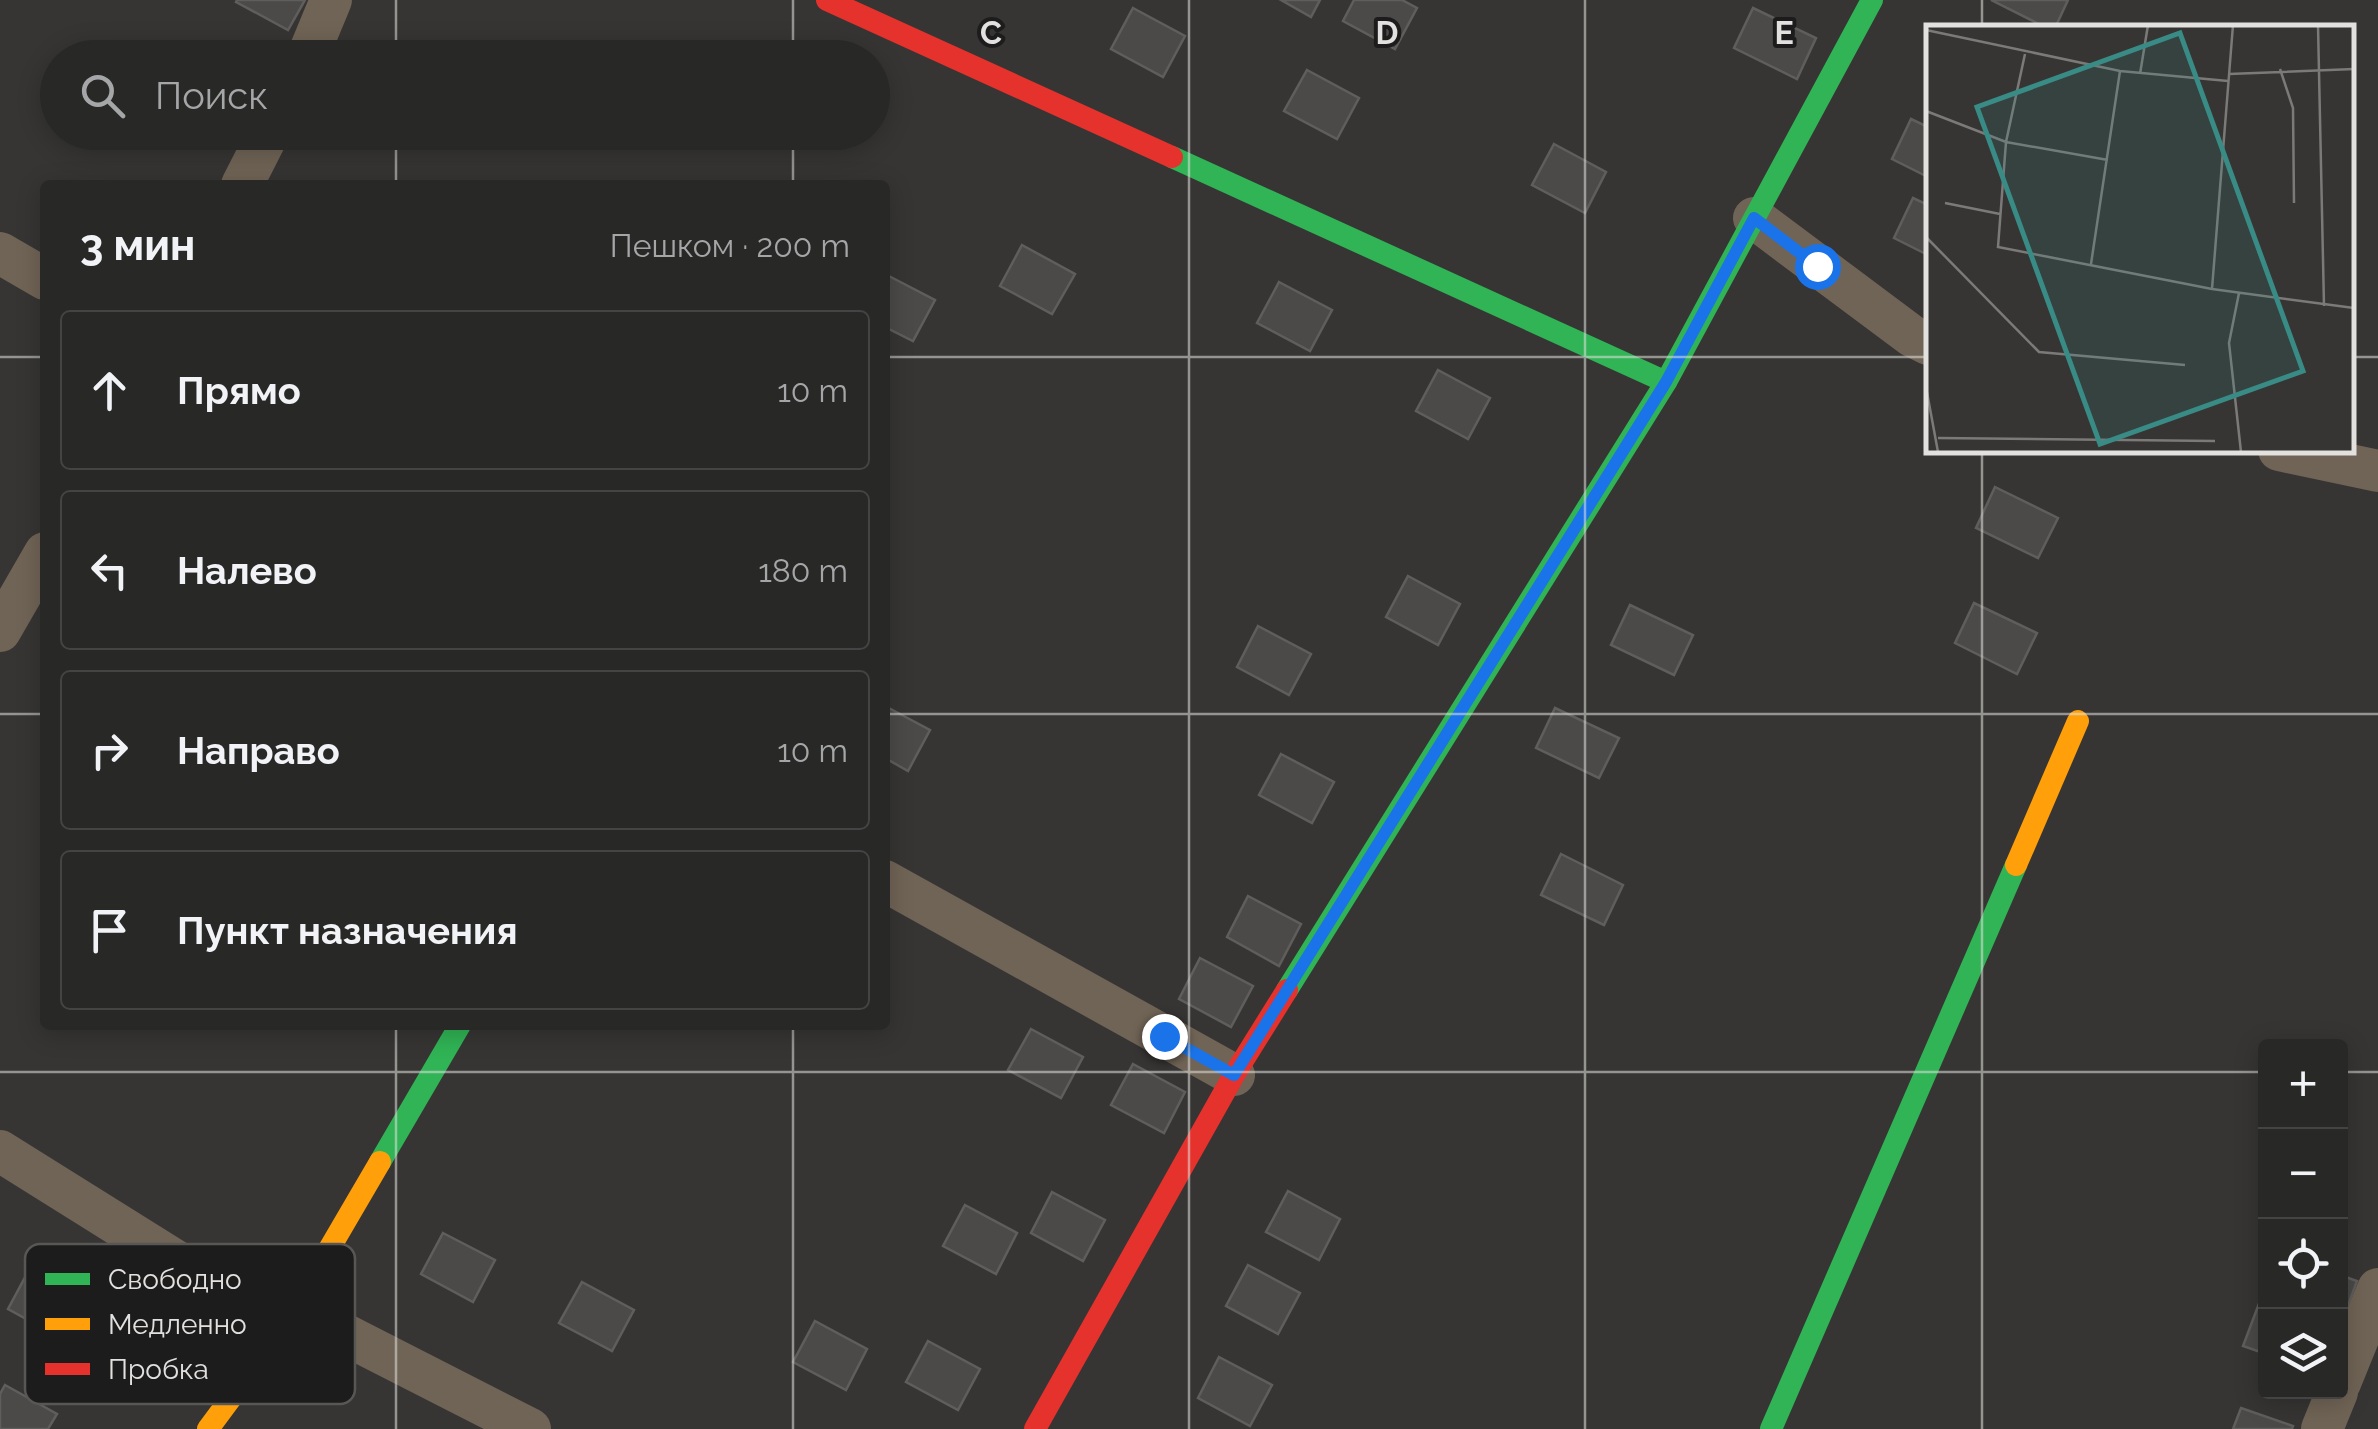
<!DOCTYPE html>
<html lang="ru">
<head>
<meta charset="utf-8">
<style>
  body { margin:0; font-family:Raleway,sans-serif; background:#343433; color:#f1f3f6 }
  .controls { position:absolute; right:30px; bottom:30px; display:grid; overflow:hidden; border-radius:10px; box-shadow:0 5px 25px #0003 }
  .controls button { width:90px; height:90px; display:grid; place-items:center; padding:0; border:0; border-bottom:2px solid #444; background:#282827; color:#f1f3f6; font:50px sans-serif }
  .stop { position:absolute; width:30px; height:30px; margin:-22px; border:8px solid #1a73e8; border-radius:50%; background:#fff }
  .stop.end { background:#1a73e8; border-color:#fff; box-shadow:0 2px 10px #0008 }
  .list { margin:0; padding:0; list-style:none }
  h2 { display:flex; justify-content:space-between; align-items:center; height:130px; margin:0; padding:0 40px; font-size:42px }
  h2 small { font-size:32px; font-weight:400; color:#a5a6a7 }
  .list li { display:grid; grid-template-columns:65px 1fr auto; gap:30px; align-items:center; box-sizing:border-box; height:160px; margin:0 20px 20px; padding:0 20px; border:2px solid #444; border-radius:10px }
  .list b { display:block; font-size:38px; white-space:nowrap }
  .list em { font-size:32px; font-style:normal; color:#a5a6a7 }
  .icon { flex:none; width:55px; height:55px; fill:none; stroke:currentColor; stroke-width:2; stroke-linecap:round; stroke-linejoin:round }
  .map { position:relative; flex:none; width:2378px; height:1429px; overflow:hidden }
  .search { position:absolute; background:#282827; box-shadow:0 5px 25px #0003; left:40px; top:40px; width:850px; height:110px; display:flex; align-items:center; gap:25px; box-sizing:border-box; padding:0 35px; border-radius:55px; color:#a5a6a7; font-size:38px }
  .panel { position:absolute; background:#282827; box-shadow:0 5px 25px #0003; left:40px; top:180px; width:850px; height:850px; border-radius:10px }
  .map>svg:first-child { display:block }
  .building { fill:#4b4a49; stroke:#5f5e5c; stroke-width:2.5 }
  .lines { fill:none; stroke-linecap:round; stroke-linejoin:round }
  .street { stroke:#706456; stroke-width:42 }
  .fast { stroke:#30b455; stroke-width:22 }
  .slow { stroke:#ff9f0a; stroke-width:22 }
  .jam { stroke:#e5322d; stroke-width:22 }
  .route { stroke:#1a73e8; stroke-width:12 }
  .grid { fill:none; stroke:#e2e1df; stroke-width:2.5; stroke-opacity:0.55 }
  .inset-road { fill:none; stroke:#7b7a78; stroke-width:2.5 }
  .view { fill:#398b85; fill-opacity:0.15; stroke:#398b85; stroke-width:5 }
  .inset-edge { fill:none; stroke:#e2e1df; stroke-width:5 }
  .key { fill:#1d1c1c; stroke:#585756; stroke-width:2.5 }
  .key-label { font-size:28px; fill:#e2e1df }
  .grid-label { font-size:32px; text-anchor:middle; font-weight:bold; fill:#e2e1df; stroke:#1d1c1c; stroke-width:8; stroke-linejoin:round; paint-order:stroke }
</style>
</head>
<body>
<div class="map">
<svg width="2378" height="1429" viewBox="0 0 2378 1429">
  <rect width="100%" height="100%" fill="#363534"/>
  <g class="building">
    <path d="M237,0H305L288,30L236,2Z"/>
    <path d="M1281,0H1320L1311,17Z"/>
    <path d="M1354,0H1402L1417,8L1395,49L1343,21Z"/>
    <path d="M1991,0H2068L2055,28H2047Z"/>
    <path d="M1133,8L1185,36L1163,77L1111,49Z"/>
    <path d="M1753,8L1816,38L1797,79L1734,48Z"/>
    <path d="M1307,70L1359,98L1337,139L1284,111Z"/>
    <path d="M1911,119L1928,127V177L1892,159Z"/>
    <path d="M1554,144L1606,172L1585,213L1532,185Z"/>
    <path d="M1913,198L1928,205V255L1894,238Z"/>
    <path d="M1022,245L1075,274L1052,314L1000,286Z"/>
    <path d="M885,274L935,300L913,341L885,327Z"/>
    <path d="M1279,282L1332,310L1310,351L1257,323Z"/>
    <path d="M1438,370L1490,398L1468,439L1416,411Z"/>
    <path d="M1995,487L2058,518L2038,558L1976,528Z"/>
    <path d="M1408,576L1460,604L1438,645L1386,617Z"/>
    <path d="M1974,603L2037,633L2017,674L1955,643Z"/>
    <path d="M1630,605L1693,635L1674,675L1611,645Z"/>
    <path d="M1258,626L1311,654L1289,695L1237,667Z"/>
    <path d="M885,706L930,730L908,771L885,758Z"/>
    <path d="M1555,708L1619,738L1599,778L1536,748Z"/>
    <path d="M1281,754L1334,782L1312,823L1259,795Z"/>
    <path d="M1561,854L1623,885L1604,925L1541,895Z"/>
    <path d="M1248,896L1301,924L1279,966L1227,937Z"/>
    <path d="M1200,958L1253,986L1231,1027L1179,999Z"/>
    <path d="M1031,1029L1083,1057L1061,1098L1008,1070Z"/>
    <path d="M1133,1064L1185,1092L1164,1133L1111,1105Z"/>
    <path d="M1288,1191L1340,1219L1319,1260L1266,1232Z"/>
    <path d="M1052,1192L1105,1220L1083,1261L1031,1233Z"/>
    <path d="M965,1205L1017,1233L996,1274L943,1246Z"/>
    <path d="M443,1233L495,1260L473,1302L421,1274Z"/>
    <path d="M1248,1265L1300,1293L1278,1334L1226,1306Z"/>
    <path d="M30,1268L83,1296L61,1338L8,1309Z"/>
    <path d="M2340,1275L2357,1281L2340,1327Z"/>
    <path d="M582,1282L634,1310L612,1351L559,1323Z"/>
    <path d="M2266,1285V1354L2243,1346Z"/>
    <path d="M815,1321L867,1349L846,1390L793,1362Z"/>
    <path d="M928,1341L980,1369L958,1410L906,1382Z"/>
    <path d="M1219,1357L1272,1385L1250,1426L1198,1398Z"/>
    <path d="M5,1385L57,1414L48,1429H0V1394Z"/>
    <path d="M2241,1408L2293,1426L2292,1429H2233Z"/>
  </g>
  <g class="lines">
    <g class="street">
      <path d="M307,58L331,0"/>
      <path d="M242,185L269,132"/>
      <path d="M1754,218L1912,336L1928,344"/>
      <path d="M0,253L45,279"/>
      <path d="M2279,450L2378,471"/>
      <path d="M0,631L45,553"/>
      <path d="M885,881L1234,1075"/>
      <path d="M0,1151L283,1328L338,1331L530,1429"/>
      <path d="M2340,1383L2378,1289"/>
      <path d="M2322,1429L2337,1392"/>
    </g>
    <g class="fast">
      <path d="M1172,157L1666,382"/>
      <path d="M1287,990L1666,382L1872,0"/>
      <path d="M380,1162L460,1025"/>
      <path d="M1771,1429L2016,865"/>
    </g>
    <g class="slow">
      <path d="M2016,865L2078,721"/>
      <path d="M208,1429L283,1328L380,1162"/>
    </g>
    <g class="jam">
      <path d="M827,0L1172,157"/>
      <path d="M1035,1429L1234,1075L1287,990"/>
    </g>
  </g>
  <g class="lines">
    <path class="route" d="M1164,1036L1234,1075L1666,382L1754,218L1817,266"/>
  </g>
  <path class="grid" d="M396,0V58M793,0V58M1189,0V1429M1585,0V1429M1982,0V28M396,132V185M793,132V185M0,357H45M885,357H1928M2350,357H2378M1982,450V1429M0,714H45M885,714H2378M396,1025V1429M793,1025V1429M0,1072H2266M2340,1072H2378"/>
  <g transform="translate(1926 25)">
    <rect width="428" height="428" fill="#363534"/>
    <path class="inset-road" d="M392,0L398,281M0,5L194,46L302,56M99,29L80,117L72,222L286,264L428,283M354,44L367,83L368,178M214,49L222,0M303,49L428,44M0,86L80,117L182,135M19,178L74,189M0,212L113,327L259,340M165,239L194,46M286,264L307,0M313,268L303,318L315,427M0,362L12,427M12,413L289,416"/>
    <path class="view" d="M254,8L377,346L174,419L51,82Z"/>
    <rect width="428" height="428" class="inset-edge"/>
  </g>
  <rect x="25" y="1244" width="330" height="160" rx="15" class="key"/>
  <rect x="45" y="1273" width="45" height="12" fill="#30b455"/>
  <rect x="45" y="1318" width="45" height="12" fill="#ff9f0a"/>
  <rect x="45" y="1363" width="45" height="12" fill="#e5322d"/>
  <g class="key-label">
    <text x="108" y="1289">Свободно</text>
    <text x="108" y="1334">Медленно</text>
    <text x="108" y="1379">Пробка</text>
  </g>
  <g class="grid-label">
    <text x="991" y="44">C</text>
    <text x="1387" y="44">D</text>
    <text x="1784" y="44">E</text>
  </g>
</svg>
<div class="controls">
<button>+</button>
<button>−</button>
<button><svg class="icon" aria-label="locate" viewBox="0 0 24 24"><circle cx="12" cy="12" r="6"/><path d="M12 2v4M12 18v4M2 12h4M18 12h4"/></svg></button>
<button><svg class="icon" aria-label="layers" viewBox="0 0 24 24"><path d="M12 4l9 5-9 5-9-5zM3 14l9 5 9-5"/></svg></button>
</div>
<div class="stop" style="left:1817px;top:266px"></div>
<div class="stop end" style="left:1164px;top:1036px"></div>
<div class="search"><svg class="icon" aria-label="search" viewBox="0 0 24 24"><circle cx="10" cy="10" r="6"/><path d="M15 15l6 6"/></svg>Поиск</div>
<section class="panel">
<h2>3 мин<small>Пешком · 200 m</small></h2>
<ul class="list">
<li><svg class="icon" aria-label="ahead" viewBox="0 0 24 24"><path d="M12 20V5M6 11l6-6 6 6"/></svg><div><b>Прямо</b></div><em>10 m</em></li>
<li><svg class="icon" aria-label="left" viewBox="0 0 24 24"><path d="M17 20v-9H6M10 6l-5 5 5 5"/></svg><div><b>Налево</b></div><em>180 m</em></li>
<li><svg class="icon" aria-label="right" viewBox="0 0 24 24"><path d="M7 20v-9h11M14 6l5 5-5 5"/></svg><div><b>Направо</b></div><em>10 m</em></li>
<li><svg class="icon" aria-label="arrive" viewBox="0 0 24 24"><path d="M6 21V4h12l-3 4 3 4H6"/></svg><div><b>Пункт назначения</b></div></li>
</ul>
</section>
</div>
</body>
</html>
